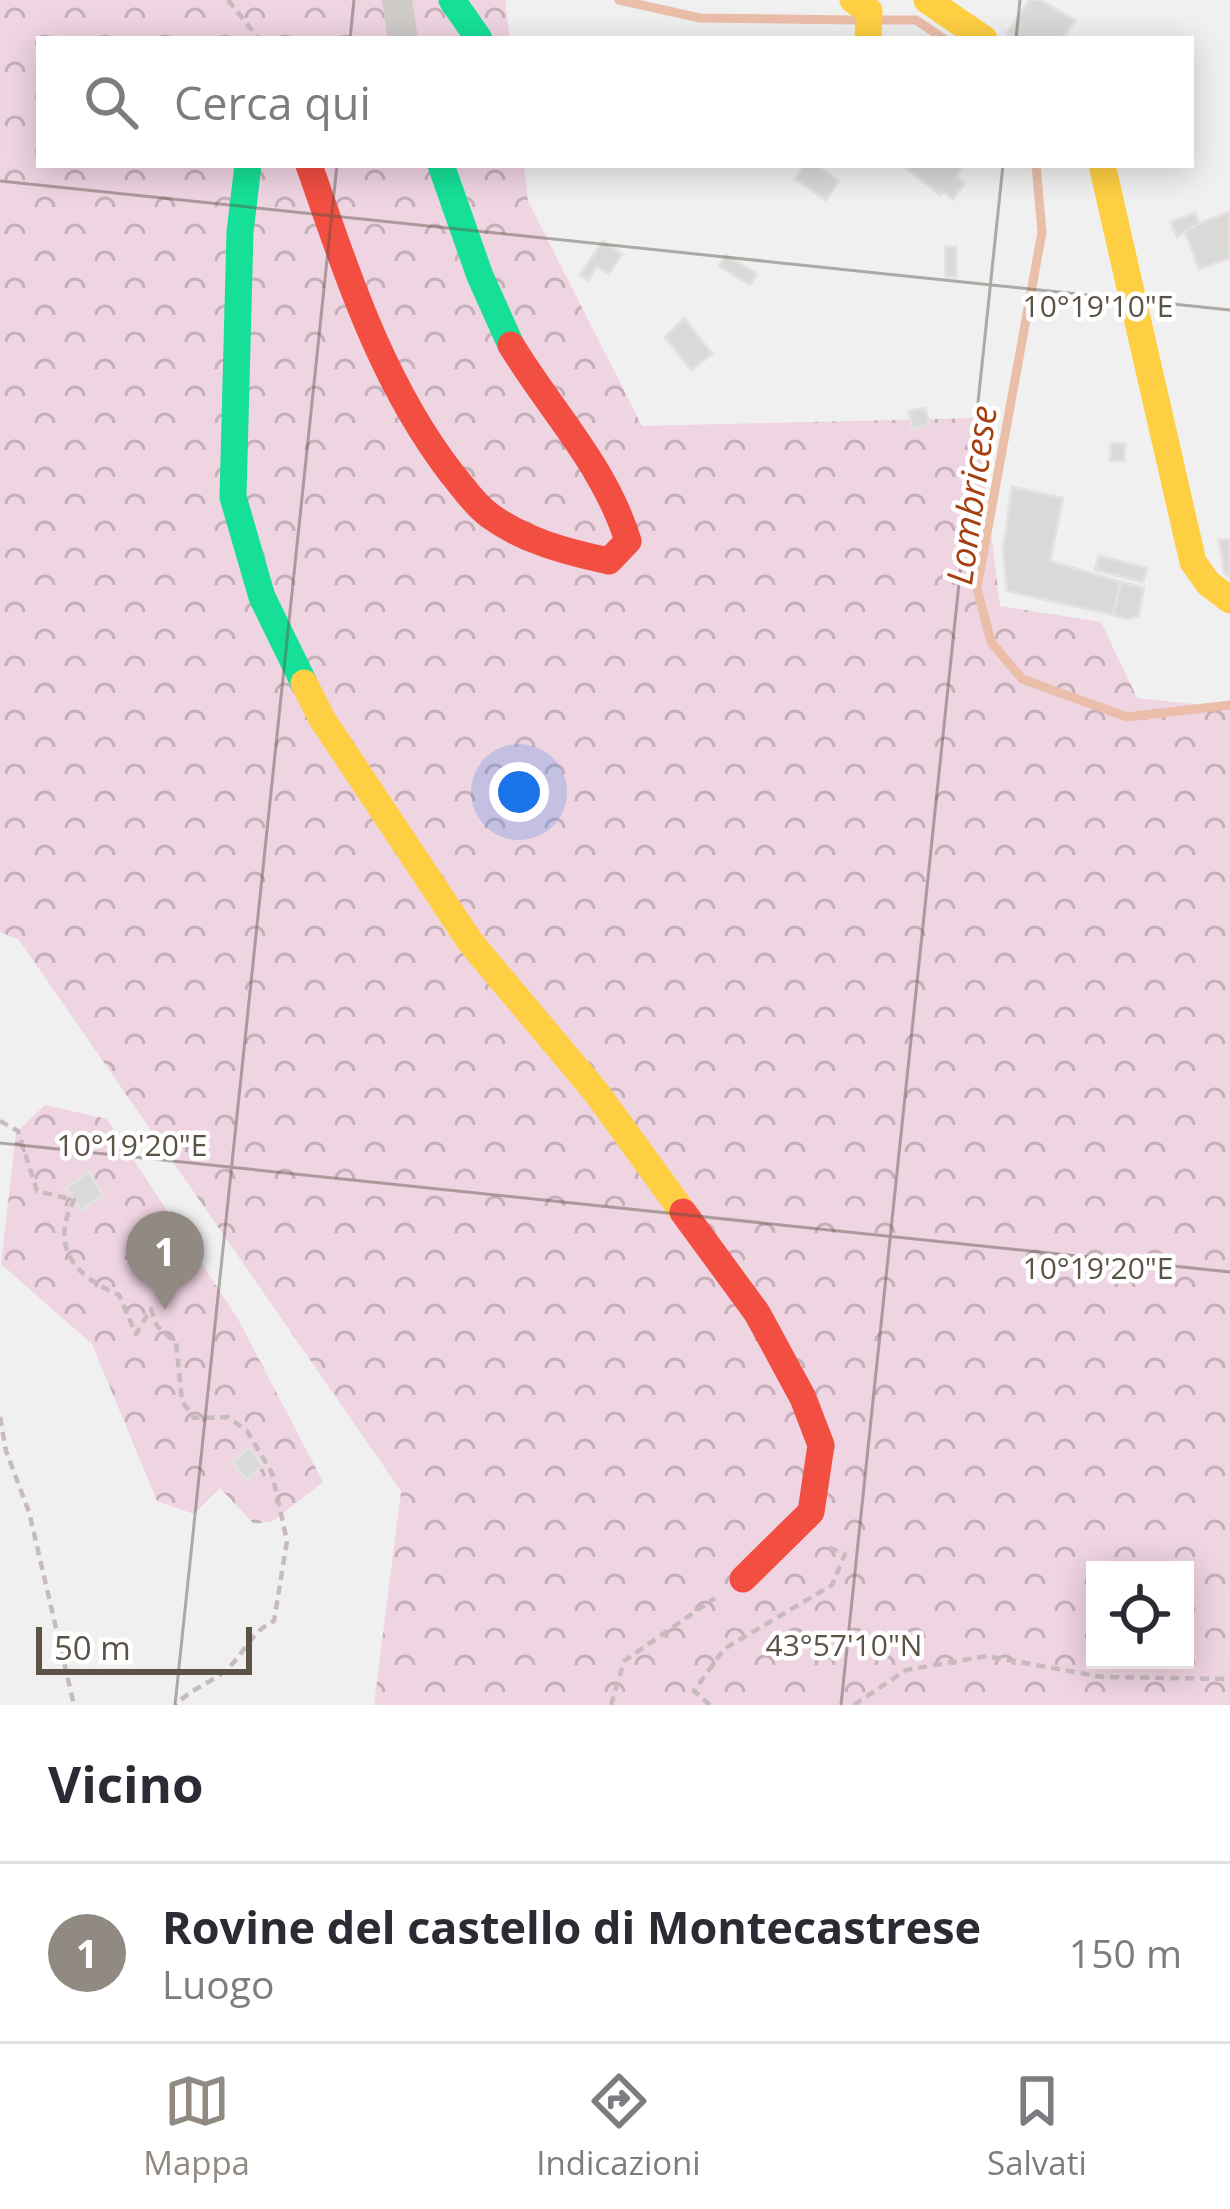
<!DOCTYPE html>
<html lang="it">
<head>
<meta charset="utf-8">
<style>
  body { margin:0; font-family:"Open Sans",sans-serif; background:#f7f7f7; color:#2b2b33 }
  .controls { position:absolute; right:36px; bottom:36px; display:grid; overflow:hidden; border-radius:0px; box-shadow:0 6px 30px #0003 }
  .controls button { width:108px; height:108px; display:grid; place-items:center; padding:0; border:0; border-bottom:3px solid #e1e1e2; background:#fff; color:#2b2b33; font:60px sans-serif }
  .scale { position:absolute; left:36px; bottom:30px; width:216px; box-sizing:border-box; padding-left:12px; border:6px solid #5c5347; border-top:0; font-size:33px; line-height:42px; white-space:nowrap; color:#5c5347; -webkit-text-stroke:9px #fff; paint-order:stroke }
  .you { position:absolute; left:519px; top:792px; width:42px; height:42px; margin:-30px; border:9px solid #fff; border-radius:50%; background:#1a73e8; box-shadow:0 0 0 18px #1a73e833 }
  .badge { display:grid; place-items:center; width:78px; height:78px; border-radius:50%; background:#908a82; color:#fff; font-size:39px; font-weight:700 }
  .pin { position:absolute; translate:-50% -99px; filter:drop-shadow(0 3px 6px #0008) }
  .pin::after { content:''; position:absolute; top:63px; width:42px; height:36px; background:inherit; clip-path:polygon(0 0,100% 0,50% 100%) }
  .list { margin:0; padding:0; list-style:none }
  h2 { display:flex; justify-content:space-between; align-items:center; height:156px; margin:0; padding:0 48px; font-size:51px }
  h2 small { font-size:39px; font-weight:400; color:#7c7c81 }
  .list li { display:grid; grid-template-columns:78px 1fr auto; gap:36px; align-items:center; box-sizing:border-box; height:180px; padding:0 48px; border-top:3px solid #e1e1e2 }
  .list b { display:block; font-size:45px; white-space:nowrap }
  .list p { margin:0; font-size:39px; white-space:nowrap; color:#7c7c81 }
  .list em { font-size:39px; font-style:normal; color:#7c7c81 }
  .icon { flex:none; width:66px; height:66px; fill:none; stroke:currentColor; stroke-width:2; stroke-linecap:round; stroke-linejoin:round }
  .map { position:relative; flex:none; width:1230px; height:1705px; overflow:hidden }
  .search { position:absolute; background:#fff; box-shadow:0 6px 30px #0003; left:36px; right:36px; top:36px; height:132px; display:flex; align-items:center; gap:30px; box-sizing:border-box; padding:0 42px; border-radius:0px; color:#7c7c81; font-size:45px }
  .sheet { height:336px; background:#fff }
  nav { display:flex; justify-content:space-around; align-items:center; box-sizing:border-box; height:168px; border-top:3px solid #e1e1e2; background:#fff; font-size:33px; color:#7c7c81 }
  nav a { display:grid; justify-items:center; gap:6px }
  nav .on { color:#908a82 }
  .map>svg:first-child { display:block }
  .forest { fill:url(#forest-crowns); fill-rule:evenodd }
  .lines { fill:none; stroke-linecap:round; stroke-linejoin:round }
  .stream { stroke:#ebbeaa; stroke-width:9 }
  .building { fill:#d9d9d8; stroke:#e3e2e1; stroke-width:3 }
  .path { stroke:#c7bbbe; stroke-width:4.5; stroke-dasharray:9 6; stroke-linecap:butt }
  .street { stroke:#cecbc9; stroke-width:30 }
  .fast { stroke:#16e098; stroke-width:27 }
  .slow { stroke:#ffcf43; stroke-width:27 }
  .jam { stroke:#f24e42; stroke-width:27 }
  .ticks { fill:none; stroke:#5c5347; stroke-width:3; stroke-opacity:0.45 }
  .labels { text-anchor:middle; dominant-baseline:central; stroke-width:9; stroke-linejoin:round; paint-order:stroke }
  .water-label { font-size:36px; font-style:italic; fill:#a63e10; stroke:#fff }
  .ticks-label { font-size:30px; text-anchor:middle; fill:#5c5347; stroke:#fff; stroke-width:9; stroke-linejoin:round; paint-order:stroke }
</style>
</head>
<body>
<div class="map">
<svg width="1230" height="1705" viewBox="0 0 1230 1705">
  <defs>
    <pattern id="forest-crowns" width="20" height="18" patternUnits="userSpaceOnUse" patternTransform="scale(3)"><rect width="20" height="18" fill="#efd4e2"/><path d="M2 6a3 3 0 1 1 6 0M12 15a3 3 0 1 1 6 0" fill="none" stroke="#c5afb9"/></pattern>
  </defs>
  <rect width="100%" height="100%" fill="#f0f0f0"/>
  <g class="forest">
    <path d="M0,0H505L510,39H39V165H524L528,201L642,426L977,418L1000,606L1101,622L1137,698L1230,708V1705H374L401,1491L19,940L0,932ZM1095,1570H1185V1660H1095Z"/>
    <path d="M45,1105L107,1119L238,1319L323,1482L273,1521L254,1524L220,1488L194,1514L157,1501L92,1344L1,1264L16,1133Z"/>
  </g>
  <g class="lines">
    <g class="stream">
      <path d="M619,0L700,18L854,20"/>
      <path d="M883,20H916L944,39"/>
      <path d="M1036,165L1042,232L977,588L991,642L1022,679L1127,717L1230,705"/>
    </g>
  </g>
  <g class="building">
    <path d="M1030,0H1041L1075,21L1062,39H1016L1007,33Z"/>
    <path d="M804,165H816L839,181L826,200L795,179Z"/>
    <path d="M902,165H964L956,177L965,183L953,199L942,191L940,195Z"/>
    <path d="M1229,212L1230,258L1199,269L1184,229Z"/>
    <path d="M1195,213L1199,223L1177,237L1171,222Z"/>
    <path d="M603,241L622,254L609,274L597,267L588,280L580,275Z"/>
    <path d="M945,247H956V277H946Z"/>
    <path d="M726,255L757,274L750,285L719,266Z"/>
    <path d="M684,318L712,354L691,370L665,337Z"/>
    <path d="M925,408L929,425L912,429L909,411Z"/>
    <path d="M1111,443L1125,444L1124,461L1110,460Z"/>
    <path d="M1012,487L1063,498L1050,561L1121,582L1113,615L1007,591L1003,550Z"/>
    <path d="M1230,539V577L1224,572L1219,540Z"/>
    <path d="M1099,556L1147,568L1143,582L1095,570Z"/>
    <path d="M1121,582L1144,588L1138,616L1128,619L1113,615Z"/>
    <path d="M89,1172L103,1195L81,1210L66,1188Z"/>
    <path d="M249,1448L263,1465L247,1480L232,1462Z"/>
  </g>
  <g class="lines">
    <g class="path">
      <path d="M228,0L259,39"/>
      <path d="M0,1121L18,1131L37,1191L74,1200C49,1248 76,1277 119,1295L136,1334L151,1309L157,1326L176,1343L182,1401L194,1418L228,1417L247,1431L272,1473L287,1541L274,1621C250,1632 245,1654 225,1671C209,1684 190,1689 176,1705"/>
      <path d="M0,1417L6,1451L29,1512L74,1705"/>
      <path d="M611,1705L624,1661L715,1598"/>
      <path d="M710,1705L694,1691L724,1649L832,1585L845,1554L827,1547"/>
      <path d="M854,1705L906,1670L987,1656L1102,1677L1230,1679"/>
    </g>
    <path class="street" d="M397,0L403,39"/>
    <g class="fast">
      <path d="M452,0L479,39"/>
      <path d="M248,165L240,232L233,497L262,597L304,683"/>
      <path d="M441,165L480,276L511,345"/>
    </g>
    <g class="slow">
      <path d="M853,0L869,11L868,39"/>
      <path d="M927,0L984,39"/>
      <path d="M1102,165L1193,562L1208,583L1230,600"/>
      <path d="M304,683L322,719L471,943L596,1092L683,1212"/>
    </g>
    <g class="jam">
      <path d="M309,165C347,273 381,382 452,474C464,488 474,504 489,515C524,541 567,552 609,561L628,541C605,466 551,411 511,345"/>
      <path d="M683,1212L757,1313L803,1398L821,1445L811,1512L743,1579"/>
    </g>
  </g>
  <path class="ticks" d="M350,39L354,0M1016,39L1020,0M0,181L1230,310M0,1143L1230,1272M175,1705L337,165M841,1705L1003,165"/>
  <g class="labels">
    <g class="water-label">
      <text transform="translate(971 495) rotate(-82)">Lombricese</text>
    </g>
  </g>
  <g class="ticks-label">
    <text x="1098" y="317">10°19'10"E</text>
    <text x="132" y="1156">10°19'20"E</text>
    <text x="1098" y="1279">10°19'20"E</text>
    <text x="844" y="1656">43°57'10"N</text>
  </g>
</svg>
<div class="controls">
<button><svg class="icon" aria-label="locate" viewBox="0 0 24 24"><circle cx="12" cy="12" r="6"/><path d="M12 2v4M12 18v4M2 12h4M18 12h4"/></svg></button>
</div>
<div class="scale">50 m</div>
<div class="you"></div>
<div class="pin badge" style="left:165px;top:1310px">1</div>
<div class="search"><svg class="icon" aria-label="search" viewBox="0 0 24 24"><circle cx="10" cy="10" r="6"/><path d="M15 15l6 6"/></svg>Cerca qui</div>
</div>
<section class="sheet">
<h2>Vicino<small></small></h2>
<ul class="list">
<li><span class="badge">1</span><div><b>Rovine del castello di Montecastrese</b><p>Luogo</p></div><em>150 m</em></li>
</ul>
</section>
<nav>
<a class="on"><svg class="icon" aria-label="map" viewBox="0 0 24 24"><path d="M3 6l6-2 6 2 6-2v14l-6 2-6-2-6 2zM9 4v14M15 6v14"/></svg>Mappa</a>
<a><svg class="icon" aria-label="directions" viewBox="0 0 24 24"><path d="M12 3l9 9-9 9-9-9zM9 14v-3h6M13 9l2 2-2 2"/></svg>Indicazioni</a>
<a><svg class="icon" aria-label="saved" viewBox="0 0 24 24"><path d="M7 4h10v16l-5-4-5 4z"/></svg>Salvati</a>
</nav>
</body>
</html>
